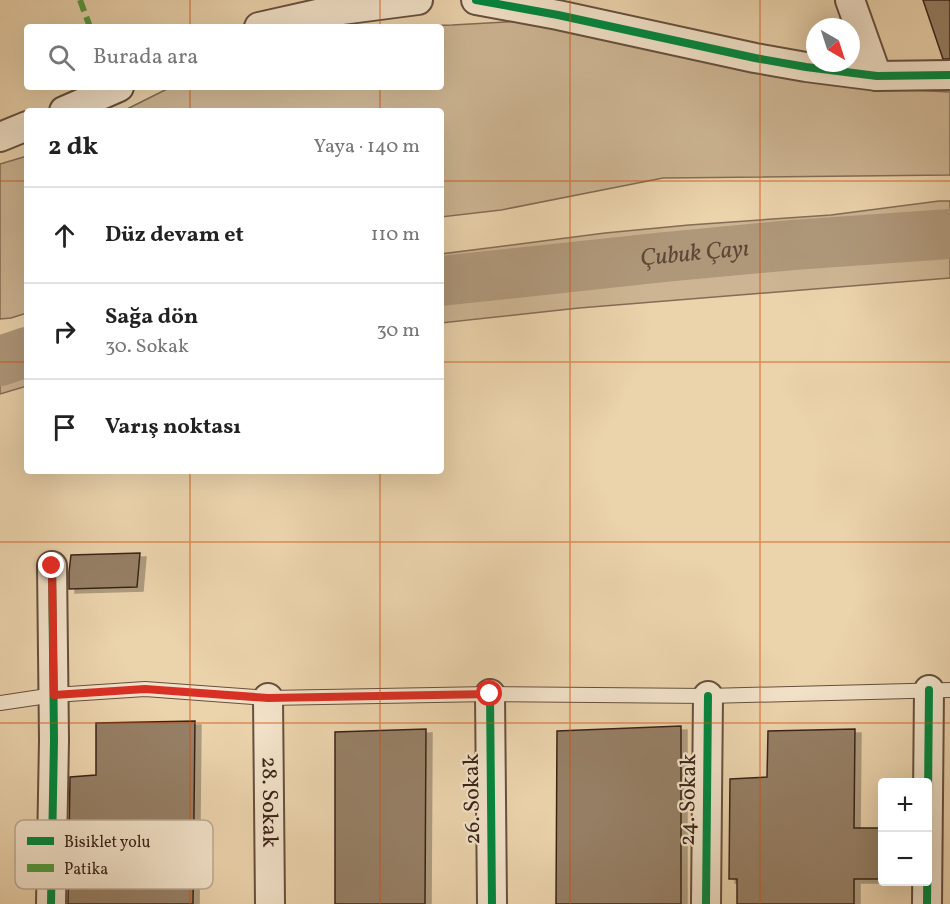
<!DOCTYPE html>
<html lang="tr">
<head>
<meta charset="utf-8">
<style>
  body { margin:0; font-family:Vollkorn,serif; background:#f6f6f6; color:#222 }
  .controls { position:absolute; right:18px; bottom:18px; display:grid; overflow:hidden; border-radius:6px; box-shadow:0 6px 24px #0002 }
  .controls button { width:54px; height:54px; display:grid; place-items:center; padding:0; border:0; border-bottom:2px solid #e0e0e0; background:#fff; color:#222; font:30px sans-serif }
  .compass { position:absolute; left:806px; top:18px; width:54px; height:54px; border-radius:50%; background:#fff; box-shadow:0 6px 24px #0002; rotate:141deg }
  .stop { position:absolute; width:18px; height:18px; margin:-14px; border:4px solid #d93025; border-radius:50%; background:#fff }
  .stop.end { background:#d93025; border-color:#fff; box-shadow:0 2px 6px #0008 }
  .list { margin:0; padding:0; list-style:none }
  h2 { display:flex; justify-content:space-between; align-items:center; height:78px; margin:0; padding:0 24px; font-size:26px }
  h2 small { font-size:20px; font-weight:400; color:#767676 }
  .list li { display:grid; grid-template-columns:39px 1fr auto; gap:18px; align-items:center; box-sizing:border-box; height:96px; padding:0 24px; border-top:2px solid #e0e0e0 }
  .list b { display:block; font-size:22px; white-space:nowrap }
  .list p { margin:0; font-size:20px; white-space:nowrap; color:#767676 }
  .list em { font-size:20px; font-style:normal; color:#767676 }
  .icon { flex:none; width:33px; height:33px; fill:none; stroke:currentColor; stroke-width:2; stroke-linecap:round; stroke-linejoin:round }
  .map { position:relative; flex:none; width:950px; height:904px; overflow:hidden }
  .search { position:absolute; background:#fff; box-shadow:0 6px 24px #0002; left:24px; top:24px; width:420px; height:66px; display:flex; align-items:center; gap:15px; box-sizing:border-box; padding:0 21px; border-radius:6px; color:#767676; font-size:22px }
  .panel { position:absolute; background:#fff; box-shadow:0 6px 24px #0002; left:24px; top:108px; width:420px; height:366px; border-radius:6px }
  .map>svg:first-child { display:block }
  .green { fill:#cdb593; stroke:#846c56; stroke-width:1.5 }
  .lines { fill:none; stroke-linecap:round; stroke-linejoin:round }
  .river { stroke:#af987a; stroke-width:50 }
  .building { fill:#967f65; stroke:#3a2419; stroke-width:1.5; filter:url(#shadow) }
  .lane-casing { stroke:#66503e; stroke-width:16 }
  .street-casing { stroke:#66503e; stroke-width:32 }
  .lane { stroke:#f2e2c9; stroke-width:14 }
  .street { stroke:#f2e2c9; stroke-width:28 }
  .quiet { stroke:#529b3e; stroke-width:6; stroke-dasharray:12 6; stroke-linecap:butt }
  .cycleway-casing { stroke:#f2e2c9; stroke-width:11 }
  .cycleway { stroke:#00873e; stroke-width:8 }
  .route { stroke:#d93025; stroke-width:8 }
  .grid { fill:none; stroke:#ce510e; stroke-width:1.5; stroke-opacity:0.55 }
  .labels { text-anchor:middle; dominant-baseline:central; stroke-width:4.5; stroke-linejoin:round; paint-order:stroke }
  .street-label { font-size:22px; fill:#3a2419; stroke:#f2e2c9 }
  .water-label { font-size:24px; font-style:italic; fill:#5d4736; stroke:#f2e2c9 }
  .key { fill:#f2e2c9; stroke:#bba994; stroke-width:1.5 }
  .key-label { font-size:16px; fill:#3a2419 }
</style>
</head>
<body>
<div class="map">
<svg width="950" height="904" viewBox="0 0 950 904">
  <defs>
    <filter id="shadow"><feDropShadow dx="6" dy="4" stdDeviation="0" flood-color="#0004"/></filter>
  </defs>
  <rect width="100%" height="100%" fill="#ebd3ac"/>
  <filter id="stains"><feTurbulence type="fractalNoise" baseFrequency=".00333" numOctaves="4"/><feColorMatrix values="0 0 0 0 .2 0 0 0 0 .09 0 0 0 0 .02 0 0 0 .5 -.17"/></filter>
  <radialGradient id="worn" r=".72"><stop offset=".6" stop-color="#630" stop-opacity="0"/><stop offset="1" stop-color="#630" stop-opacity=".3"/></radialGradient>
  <g class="green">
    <path d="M521,21L874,88L950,92V175L663,178L501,210L441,217V111H123L171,87H441V27H394L452,25Z"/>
    <path d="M27,156V313L11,318L0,319V164Z"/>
    <path d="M939,201H950V278L579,308L441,323V254L605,233L689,225L831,215Z"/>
    <path d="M27,331V386L0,394V337Z"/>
  </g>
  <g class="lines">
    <g class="river">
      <path id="s1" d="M441,281L665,257L793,245L950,234"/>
      <path d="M0,361L27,352"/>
    </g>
  </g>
  <g class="building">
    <path d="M923,0H950V59H943Z"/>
    <path d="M140,553L137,587L69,589V572L71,555Z"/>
    <path d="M195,721L193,904H68L70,777L96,775V723Z"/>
    <path d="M681,726V904H556L557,731Z"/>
    <path d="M426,729L425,904H335V732Z"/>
    <path d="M855,729L854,828H882V879H854V904H737V879H729L730,779L767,777L768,731Z"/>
  </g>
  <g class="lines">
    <defs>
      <path id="lane" d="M0,703L54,695L145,689L268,698L490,694L708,696L950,690"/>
      <g id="street">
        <path d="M476,0L558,15L755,58L806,67L877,76L950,75"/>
        <path d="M850,0L877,76"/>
        <path d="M259,27L326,12L418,0"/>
        <path d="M64,111L119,87"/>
        <path d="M0,137L27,126"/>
        <path d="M490,694L492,904"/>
        <path id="s2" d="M268,698L270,904"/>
        <path d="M51,904L54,740L52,566"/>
        <path d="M706,904L708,696"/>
        <path d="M927,904L929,690"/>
      </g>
    </defs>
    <use href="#lane" class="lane-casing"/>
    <use href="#street" class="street-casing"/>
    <use href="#lane" class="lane"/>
    <use href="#street" class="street"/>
    <g class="quiet">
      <path d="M80,0L90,27"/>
      <path d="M113,87L114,89"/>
    </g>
    <defs>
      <g id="cycleway">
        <path d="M476,0L558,15L755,58L806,67L877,76L950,75"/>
        <path d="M490,694L492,904"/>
        <path d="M51,904L54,740L52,566"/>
        <path d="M706,904L708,696"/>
        <path d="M927,904L929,690"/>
      </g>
    </defs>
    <use href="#cycleway" class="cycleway-casing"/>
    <use href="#cycleway" class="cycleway"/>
  </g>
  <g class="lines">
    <path class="route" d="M52,566L54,695L145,689L268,698L490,694"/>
  </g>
  <path class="grid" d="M190,0V27M380,0V27M570,0V904M760,0V904M190,87V111M380,87V111M0,181H27M441,181H950M0,362H27M441,362H950M190,471V904M380,471V904M0,542H950M0,723H950"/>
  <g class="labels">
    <g class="street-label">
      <text transform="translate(473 799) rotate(-91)">26. Sokak</text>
      <text transform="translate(689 800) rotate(-89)">24. Sokak</text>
      <text stroke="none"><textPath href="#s2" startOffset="104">28. Sokak</textPath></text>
    </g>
    <g class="water-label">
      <text stroke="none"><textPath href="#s1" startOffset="255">Çubuk Çayı</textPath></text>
    </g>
  </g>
  <rect x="15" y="820" width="198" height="69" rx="9" class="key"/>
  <rect x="27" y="837" width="27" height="8" fill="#00873e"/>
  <rect x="27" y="864" width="27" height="8" fill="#529b3e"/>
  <g class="key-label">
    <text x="64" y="847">Bisiklet yolu</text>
    <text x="64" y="874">Patika</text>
  </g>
  <rect width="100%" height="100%" filter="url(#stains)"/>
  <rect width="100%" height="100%" fill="url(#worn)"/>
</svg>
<div class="controls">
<button>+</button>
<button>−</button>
</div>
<svg class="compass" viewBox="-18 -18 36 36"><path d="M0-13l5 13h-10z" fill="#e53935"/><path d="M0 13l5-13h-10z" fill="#767676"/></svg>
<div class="stop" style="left:490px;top:694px"></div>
<div class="stop end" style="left:52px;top:566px"></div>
<div class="search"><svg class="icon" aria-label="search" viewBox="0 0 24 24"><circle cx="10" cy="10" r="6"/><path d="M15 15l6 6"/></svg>Burada ara</div>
<section class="panel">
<h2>2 dk<small>Yaya · 140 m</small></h2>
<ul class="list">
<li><svg class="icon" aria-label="ahead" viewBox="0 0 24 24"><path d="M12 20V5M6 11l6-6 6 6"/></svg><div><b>Düz devam et</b></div><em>110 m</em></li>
<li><svg class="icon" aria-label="right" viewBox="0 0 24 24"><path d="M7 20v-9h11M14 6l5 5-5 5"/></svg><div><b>Sağa dön</b><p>30. Sokak</p></div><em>30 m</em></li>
<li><svg class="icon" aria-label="arrive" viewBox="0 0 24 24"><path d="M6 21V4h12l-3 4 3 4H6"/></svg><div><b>Varış noktası</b></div></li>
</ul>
</section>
</div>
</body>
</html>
